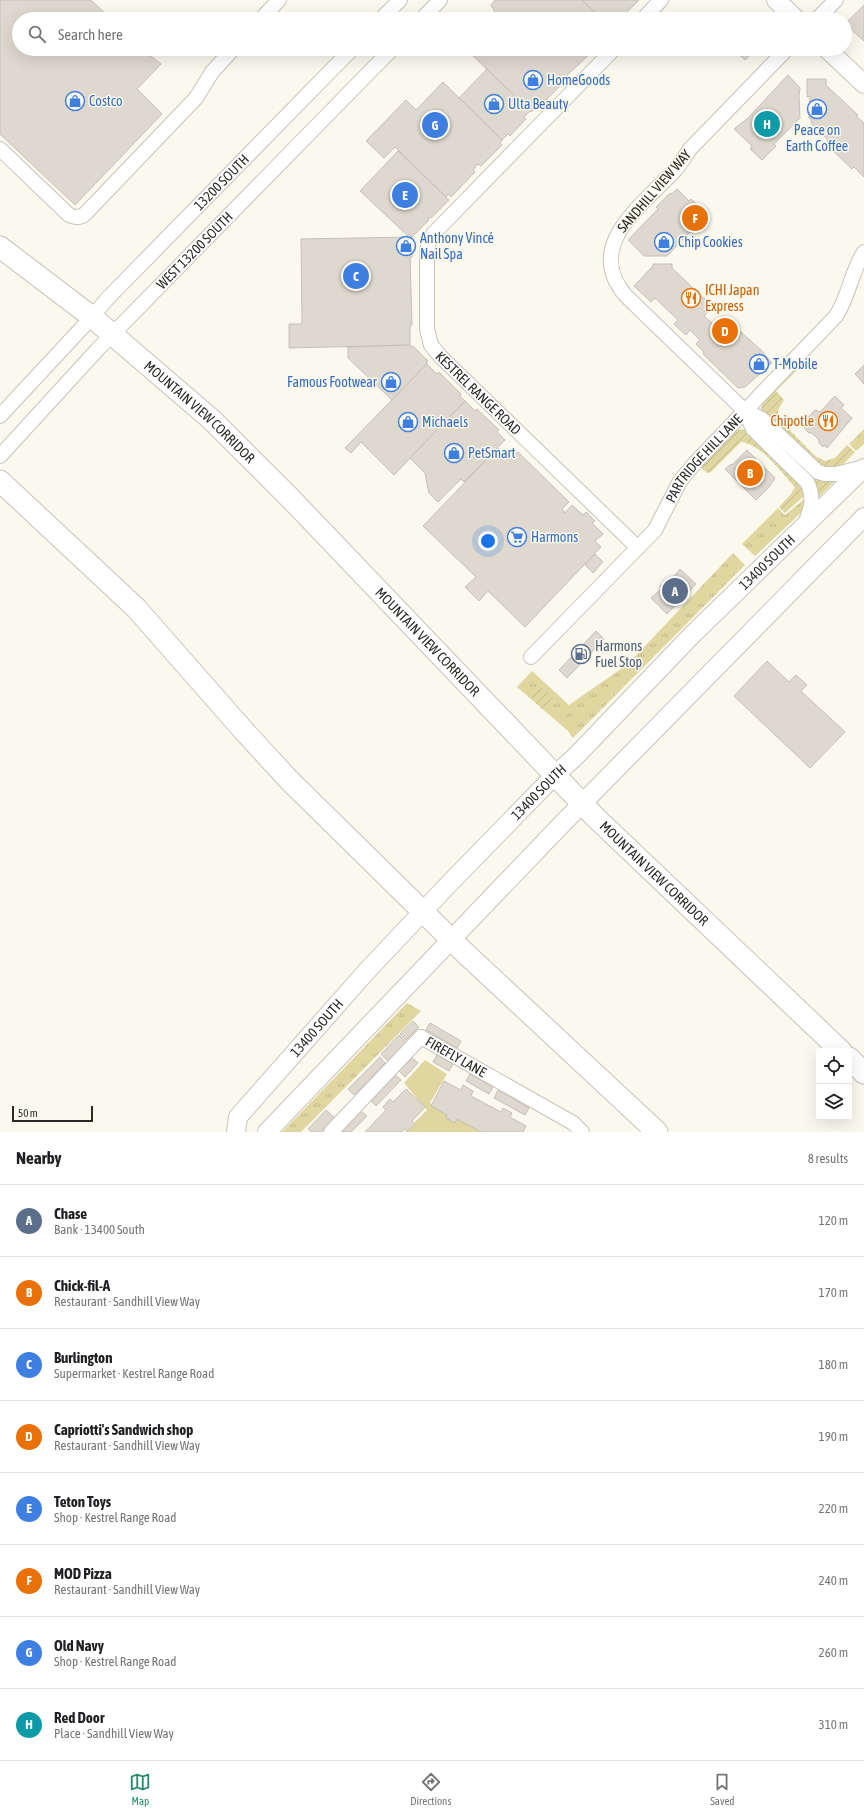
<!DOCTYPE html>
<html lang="en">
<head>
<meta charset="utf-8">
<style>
  body { margin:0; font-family:"Asap Condensed",sans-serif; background:#f6f6f6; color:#202124 }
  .controls { position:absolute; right:12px; bottom:12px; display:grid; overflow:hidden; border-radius:4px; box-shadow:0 4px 16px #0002 }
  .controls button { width:36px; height:36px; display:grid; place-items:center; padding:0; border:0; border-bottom:1px solid #e0e0e0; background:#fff; color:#202124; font:20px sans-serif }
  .scale { position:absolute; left:12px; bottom:10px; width:81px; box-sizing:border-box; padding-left:4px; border:2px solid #2b2a26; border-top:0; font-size:11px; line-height:14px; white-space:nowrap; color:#2b2a26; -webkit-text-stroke:3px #fbf9ee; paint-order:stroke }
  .you { position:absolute; left:488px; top:541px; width:14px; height:14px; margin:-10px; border:3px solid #fff; border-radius:50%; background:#1a73e8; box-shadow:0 0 0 6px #1a73e833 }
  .badge { display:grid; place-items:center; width:26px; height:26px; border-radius:50%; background:#258b66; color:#fff; font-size:13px; font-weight:700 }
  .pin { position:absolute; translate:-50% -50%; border:2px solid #fff; box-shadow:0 1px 4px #0006 }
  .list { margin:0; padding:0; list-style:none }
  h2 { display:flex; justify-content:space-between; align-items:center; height:52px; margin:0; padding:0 16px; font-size:17px }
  h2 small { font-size:13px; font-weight:400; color:#757577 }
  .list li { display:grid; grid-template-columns:26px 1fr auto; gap:12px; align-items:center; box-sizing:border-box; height:72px; padding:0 16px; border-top:1px solid #e0e0e0 }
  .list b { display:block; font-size:15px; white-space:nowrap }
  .list p { margin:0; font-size:13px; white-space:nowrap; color:#757577 }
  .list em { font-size:13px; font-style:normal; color:#757577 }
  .icon { flex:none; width:22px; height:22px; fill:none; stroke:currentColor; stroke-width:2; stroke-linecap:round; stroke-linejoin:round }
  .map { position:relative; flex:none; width:864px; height:1132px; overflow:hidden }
  .search { position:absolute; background:#fff; box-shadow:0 4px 16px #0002; left:12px; right:12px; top:12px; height:44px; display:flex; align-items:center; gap:10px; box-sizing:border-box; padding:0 14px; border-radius:22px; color:#757577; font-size:15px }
  .sheet { height:628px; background:#fff }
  nav { display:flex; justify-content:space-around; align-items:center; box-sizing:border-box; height:56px; border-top:1px solid #e0e0e0; background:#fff; font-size:11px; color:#757577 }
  nav a { display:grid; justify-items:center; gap:2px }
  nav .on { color:#258b66 }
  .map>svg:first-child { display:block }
  .grass { fill:url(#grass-tufts) }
  .park { fill:#e0d6a0 }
  .garden { fill:url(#garden-furrows) }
  .building { fill:#ded8ce; stroke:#c6bfb6 }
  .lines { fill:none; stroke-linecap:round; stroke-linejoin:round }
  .minor-casing { stroke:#c6c4b9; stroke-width:16 }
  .major-casing { stroke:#c6c4b9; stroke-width:20 }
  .highway-casing { stroke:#c6c4b9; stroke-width:23 }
  .minor { stroke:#fff; stroke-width:14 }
  .major { stroke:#fff; stroke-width:18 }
  .highway { stroke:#fff; stroke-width:21 }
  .labels { text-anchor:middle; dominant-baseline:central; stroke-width:3; stroke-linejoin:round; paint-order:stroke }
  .shop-label { font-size:14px; fill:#366cbe; stroke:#fbf9ee; text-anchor:start }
  .street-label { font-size:14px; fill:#2b2a26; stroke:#fbf9ee }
  .food-label { font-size:14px; fill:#c56008; stroke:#fbf9ee; text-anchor:start }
  .service-label { font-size:14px; fill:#4e5e75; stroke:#fbf9ee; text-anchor:start }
</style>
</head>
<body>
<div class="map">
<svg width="864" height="1132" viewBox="0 0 864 1132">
  <defs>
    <pattern id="grass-tufts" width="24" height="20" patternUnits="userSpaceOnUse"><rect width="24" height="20" fill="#e0d6a0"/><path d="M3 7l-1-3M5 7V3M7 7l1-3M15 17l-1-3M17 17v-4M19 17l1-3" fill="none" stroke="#c0b88a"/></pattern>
    <pattern id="garden-furrows" width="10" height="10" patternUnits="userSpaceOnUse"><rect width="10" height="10" fill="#e0d6a0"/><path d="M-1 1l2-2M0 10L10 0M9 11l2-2" fill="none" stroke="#c0b88a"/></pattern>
  </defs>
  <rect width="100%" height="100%" fill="#fbf9ee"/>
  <g class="grass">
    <path d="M864,429V444L856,451L849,444Z"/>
    <path d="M808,496L806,508L755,556L742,544L778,508L785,515Z"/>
    <path d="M733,553L745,565L573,738L568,731L517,687L532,671L569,705L628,664Z"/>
    <path d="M407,1003L421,1011L301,1132H282Z"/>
  </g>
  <path class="park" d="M425,1060L447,1074L430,1103L483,1132H405L427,1110L404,1083Z"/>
  <g class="garden">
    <path d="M794,369H798L776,391L784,400L778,410L779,419L815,456L825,461L835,458L847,445L855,452L841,467L827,471L763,415L761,410L762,402Z"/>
    <path d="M756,427L835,481L818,498Z"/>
    <path d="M746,429L804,488L805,495L785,513L779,507L791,494L795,487C780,472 763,445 741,442L711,472L708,473L702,469V465L736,430Z"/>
    <path d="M541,687L553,697L542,709L531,698Z"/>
  </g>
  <g class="building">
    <path d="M0,0H91L111,19H19V49H142L161,64L137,89L162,114L75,205L0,134Z"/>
    <path d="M495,0H582L602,19H499L491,5Z"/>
    <path d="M582,0H639L620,19H602Z"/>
    <path d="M864,5V41L845,24Z"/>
    <path d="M470,49H595L560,82L562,84L541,105L531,112L468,51Z"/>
    <path d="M739,49H756L745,60L737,52Z"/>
    <path d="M487,69L530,111L524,117L526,119L510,136L508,134L502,140L459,98Z"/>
    <path d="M788,75L800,88L799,95L800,118L774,144L776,146L762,160L750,149L752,146L734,129L748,118Z"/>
    <path d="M807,79H826V85L858,115L856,116L864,123V177L854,167L852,169L826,144L828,140L811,123V118H809L810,96L807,97Z"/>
    <path d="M443,82L502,140L500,143L502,145L481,166L478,164L473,170L475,172L451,197L448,194L446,197L395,147L384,158L366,141L406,100L416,110Z"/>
    <path d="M398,151L449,200L431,218L429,217L428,218L429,220L412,237L409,234L408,236L360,191Z"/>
    <path d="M677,189L689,201L691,199L709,216L692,233L691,231L667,256H644L628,240L658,209L656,207L670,193L672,194Z"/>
    <path d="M412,237V257H410L412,325H410V345L289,348V324H302L301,239Z"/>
    <path d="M653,264H672V268L713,307L704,316L713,324L723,316L761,350L772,363L745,387L738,388L703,354L704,352L696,344L700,340L690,330L686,335L674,324L678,320L655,298L651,302L634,286L653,266Z"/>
    <path d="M410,345L412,347L413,346L428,361L426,363L427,364L392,400L348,358V347Z"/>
    <path d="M427,364L437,374L439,372L461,394L460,396L465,401L394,475L361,442L351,453L345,448Z"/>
    <path d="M864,365V384L855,374Z"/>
    <path d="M835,396L844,405L841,408L852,418L827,448L824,445L823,447L818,442L820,441L812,433H809L803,427L804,424L803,423L815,410L820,412Z"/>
    <path d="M465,401L475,411L477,409L499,430L497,432L505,440L464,482L461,479L438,502L429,493L425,473L410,458Z"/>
    <path d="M498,448L510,460L518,452L569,502L562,509L565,513L572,505L583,515L586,512L595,521L592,523L603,534L595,541L601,547L525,627L488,591L479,601L465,587L476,577L423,526Z"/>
    <path d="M747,450L775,478L769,487L756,500L725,469L731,464L732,465Z"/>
    <path d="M595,554L603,562L593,573L585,565Z"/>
    <path d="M680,569L696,584L667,614L651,598L661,589L660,586L668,578L672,579Z"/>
    <path d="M596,631L604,639L567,678L559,670Z"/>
    <path d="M767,661L789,682L796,675L807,685L801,691L845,732L810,768L734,696Z"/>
    <path d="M413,1021L419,1027L406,1040L400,1034Z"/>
    <path d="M430,1023L461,1041L457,1048L426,1030Z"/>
    <path d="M399,1035L407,1043L389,1062L381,1054Z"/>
    <path d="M437,1055L453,1064L449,1071L433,1062Z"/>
    <path d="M380,1057L385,1063L354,1095L348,1089Z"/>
    <path d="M412,1058L418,1063L405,1077L399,1071Z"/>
    <path d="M470,1074L493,1087L489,1094L466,1081Z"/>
    <path d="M395,1075L401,1080L376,1106L371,1101Z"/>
    <path d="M444,1081L461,1090L463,1085L473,1091L471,1096L501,1112L503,1108L512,1113L510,1117L526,1126L523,1132H481L457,1119L455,1123L446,1118L447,1115L431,1106Z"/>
    <path d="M406,1089L425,1107L412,1121L415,1124L408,1131L405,1129L402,1132H365L386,1110L383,1107L390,1099L393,1102Z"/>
    <path d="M498,1090L529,1108L525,1115L494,1098Z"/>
    <path d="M326,1110L335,1118L321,1132H311L308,1129Z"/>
    <path d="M361,1111L367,1116L351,1132H340Z"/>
  </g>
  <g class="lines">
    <defs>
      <g id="minor">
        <path d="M261,19L279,0"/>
        <path d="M381,19L400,0"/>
        <path d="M422,19L440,0"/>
        <path d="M643,19L661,0"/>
        <path d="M817,19L836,0"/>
        <path id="s1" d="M614,49L434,233L429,241L427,251V329L431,345L440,356L638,548"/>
        <path d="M787,49L690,149C686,155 681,163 676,169C644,204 582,245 626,296L745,411L762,419L818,472L825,474H836L864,467"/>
        <path d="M0,149L69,215C75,218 80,218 85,214L196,98L212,72L233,49"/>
        <path d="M745,411L753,429L807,482C815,498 811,509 805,524"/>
        <path id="s2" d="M0,416L92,317L107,299L352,49"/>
        <path id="s3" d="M0,456L98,349L392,49"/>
        <path id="s4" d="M531,657L655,530L680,481L695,463L836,316C850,294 851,272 864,252"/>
        <path id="s5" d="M331,1132L421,1037L573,1123L582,1132"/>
      </g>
      <g id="major">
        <path d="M776,0L796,19"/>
        <path d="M827,49L864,84"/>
        <path id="s6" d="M236,1132L238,1117L365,973L445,888L555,775L575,757L692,635L864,468"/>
        <path d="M267,1132L562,824L864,517"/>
      </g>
      <g id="highway">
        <path id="s7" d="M0,247L92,317L212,420L292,500L595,817L841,1051"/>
        <path d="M0,481L136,608L244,731L289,780L465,953L657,1132"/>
        <path d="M849,1058L864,1073"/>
      </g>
    </defs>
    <use href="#minor" class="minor-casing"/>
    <use href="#major" class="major-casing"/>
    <use href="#highway" class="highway-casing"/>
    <use href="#minor" class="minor"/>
    <use href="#major" class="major"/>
    <use href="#highway" class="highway"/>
  </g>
  <defs>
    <symbol id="shop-ring" viewBox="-11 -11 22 22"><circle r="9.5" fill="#fbf9ee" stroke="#3f7fe0" stroke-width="1.5"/><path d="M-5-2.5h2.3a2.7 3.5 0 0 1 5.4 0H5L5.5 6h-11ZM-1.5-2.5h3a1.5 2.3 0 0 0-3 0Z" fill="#3f7fe0"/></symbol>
    <symbol id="restaurant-ring" viewBox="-11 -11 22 22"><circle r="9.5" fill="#fbf9ee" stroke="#e8710a" stroke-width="1.5"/><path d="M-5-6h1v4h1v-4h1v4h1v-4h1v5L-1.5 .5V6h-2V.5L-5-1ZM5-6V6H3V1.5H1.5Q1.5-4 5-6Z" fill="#e8710a"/></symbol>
    <symbol id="supermarket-ring" viewBox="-11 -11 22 22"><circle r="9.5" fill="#fbf9ee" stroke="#3f7fe0" stroke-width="1.5"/><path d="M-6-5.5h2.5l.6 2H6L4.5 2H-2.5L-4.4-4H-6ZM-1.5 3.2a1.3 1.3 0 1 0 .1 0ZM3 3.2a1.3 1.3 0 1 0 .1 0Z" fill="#3f7fe0"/></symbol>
    <symbol id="fuel-ring" viewBox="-11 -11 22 22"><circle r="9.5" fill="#fbf9ee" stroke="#5c6f8a" stroke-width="1.5"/><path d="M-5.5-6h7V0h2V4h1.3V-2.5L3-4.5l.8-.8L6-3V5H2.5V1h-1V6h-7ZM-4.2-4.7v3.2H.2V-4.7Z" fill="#5c6f8a"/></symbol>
  </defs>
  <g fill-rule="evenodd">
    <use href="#shop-ring" x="522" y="69" width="22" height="22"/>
    <use href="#shop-ring" x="64" y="90" width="22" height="22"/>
    <use href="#shop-ring" x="483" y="93" width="22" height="22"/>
    <use href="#shop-ring" x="806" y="98" width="22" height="22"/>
    <use href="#shop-ring" x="653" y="231" width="22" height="22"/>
    <use href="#shop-ring" x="395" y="235" width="22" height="22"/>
    <use href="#restaurant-ring" x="680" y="287" width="22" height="22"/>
    <use href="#shop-ring" x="748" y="353" width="22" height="22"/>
    <use href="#shop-ring" x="380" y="371" width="22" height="22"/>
    <use href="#restaurant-ring" x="817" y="410" width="22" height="22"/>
    <use href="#shop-ring" x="397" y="411" width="22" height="22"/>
    <use href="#shop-ring" x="443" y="442" width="22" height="22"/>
    <use href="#supermarket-ring" x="506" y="526" width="22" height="22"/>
    <use href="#fuel-ring" x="570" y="643" width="22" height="22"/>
  </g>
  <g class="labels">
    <g class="shop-label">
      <text x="547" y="80">HomeGoods</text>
      <text x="89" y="101">Costco</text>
      <text x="508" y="104">Ulta Beauty</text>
      <text x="817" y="130" text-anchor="middle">Peace on<tspan x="817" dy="16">Earth Coffee</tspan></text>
      <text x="420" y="238">Anthony Vincé<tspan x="420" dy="16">Nail Spa</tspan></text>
      <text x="678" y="242">Chip Cookies</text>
      <text x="773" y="364">T-Mobile</text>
      <text x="377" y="382" text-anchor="end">Famous Footwear</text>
      <text x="422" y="422">Michaels</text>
      <text x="468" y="453">PetSmart</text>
      <text x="531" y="537">Harmons</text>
    </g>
    <g class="street-label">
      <text stroke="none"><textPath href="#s2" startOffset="322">13200 SOUTH</textPath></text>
      <text transform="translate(654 191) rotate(-49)">SANDHILL VIEW WAY</text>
      <text stroke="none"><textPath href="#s3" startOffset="283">WEST 13200 SOUTH</textPath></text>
      <text stroke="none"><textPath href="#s1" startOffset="439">KESTREL RANGE ROAD</textPath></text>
      <text stroke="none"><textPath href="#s7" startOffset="259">MOUNTAIN VIEW CORRIDOR</textPath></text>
      <text stroke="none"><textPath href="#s4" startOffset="265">PARTRIDGE HILL LANE</textPath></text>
      <text stroke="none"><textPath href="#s6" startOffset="782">13400 SOUTH</textPath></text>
      <text stroke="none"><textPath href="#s7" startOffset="583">MOUNTAIN VIEW CORRIDOR</textPath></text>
      <text stroke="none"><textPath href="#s6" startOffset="458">13400 SOUTH</textPath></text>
      <text stroke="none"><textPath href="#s7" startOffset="907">MOUNTAIN VIEW CORRIDOR</textPath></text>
      <text stroke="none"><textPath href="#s6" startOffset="134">13400 SOUTH</textPath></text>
      <text stroke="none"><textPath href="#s5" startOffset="171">FIREFLY LANE</textPath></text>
    </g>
    <g class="food-label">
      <text x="705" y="290">ICHI Japan<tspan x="705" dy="16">Express</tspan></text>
      <text x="814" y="421" text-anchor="end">Chipotle</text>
    </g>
    <g class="service-label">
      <text x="595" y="646">Harmons<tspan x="595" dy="16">Fuel Stop</tspan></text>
    </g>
  </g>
</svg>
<div class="controls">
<button><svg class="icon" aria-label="locate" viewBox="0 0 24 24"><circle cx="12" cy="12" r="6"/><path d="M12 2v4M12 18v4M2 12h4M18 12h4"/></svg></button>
<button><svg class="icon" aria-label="layers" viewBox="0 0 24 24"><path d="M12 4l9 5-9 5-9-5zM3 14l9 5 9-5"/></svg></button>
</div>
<div class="scale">50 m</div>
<div class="you"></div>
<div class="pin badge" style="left:675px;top:591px;background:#5c6f8a">A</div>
<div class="pin badge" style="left:750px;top:473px;background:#e8710a">B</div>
<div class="pin badge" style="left:356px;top:276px;background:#3f7fe0">C</div>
<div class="pin badge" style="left:725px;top:331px;background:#e8710a">D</div>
<div class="pin badge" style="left:405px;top:195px;background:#3f7fe0">E</div>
<div class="pin badge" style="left:695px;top:218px;background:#e8710a">F</div>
<div class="pin badge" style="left:435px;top:125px;background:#3f7fe0">G</div>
<div class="pin badge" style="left:767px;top:124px;background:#0f9aa8">H</div>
<div class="search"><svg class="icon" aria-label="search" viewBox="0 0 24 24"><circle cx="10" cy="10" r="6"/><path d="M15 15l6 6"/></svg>Search here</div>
</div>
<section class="sheet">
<h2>Nearby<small>8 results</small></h2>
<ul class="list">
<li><span class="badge" style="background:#5c6f8a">A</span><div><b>Chase</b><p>Bank · 13400 South</p></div><em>120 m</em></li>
<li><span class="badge" style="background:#e8710a">B</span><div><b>Chick-fil-A</b><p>Restaurant · Sandhill View Way</p></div><em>170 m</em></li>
<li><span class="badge" style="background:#3f7fe0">C</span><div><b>Burlington</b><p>Supermarket · Kestrel Range Road</p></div><em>180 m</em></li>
<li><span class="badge" style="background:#e8710a">D</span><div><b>Capriotti's Sandwich shop</b><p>Restaurant · Sandhill View Way</p></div><em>190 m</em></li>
<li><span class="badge" style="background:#3f7fe0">E</span><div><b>Teton Toys</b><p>Shop · Kestrel Range Road</p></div><em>220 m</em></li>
<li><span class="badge" style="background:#e8710a">F</span><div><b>MOD Pizza</b><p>Restaurant · Sandhill View Way</p></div><em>240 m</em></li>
<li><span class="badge" style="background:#3f7fe0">G</span><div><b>Old Navy</b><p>Shop · Kestrel Range Road</p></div><em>260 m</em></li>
<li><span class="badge" style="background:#0f9aa8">H</span><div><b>Red Door</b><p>Place · Sandhill View Way</p></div><em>310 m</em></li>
</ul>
</section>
<nav>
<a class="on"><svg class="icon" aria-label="map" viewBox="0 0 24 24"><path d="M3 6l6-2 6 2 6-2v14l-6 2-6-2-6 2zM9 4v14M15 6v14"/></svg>Map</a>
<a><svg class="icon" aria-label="directions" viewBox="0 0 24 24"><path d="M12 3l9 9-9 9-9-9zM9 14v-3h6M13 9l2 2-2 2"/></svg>Directions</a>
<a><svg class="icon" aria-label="saved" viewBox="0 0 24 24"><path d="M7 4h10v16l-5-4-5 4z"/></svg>Saved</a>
</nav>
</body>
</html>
